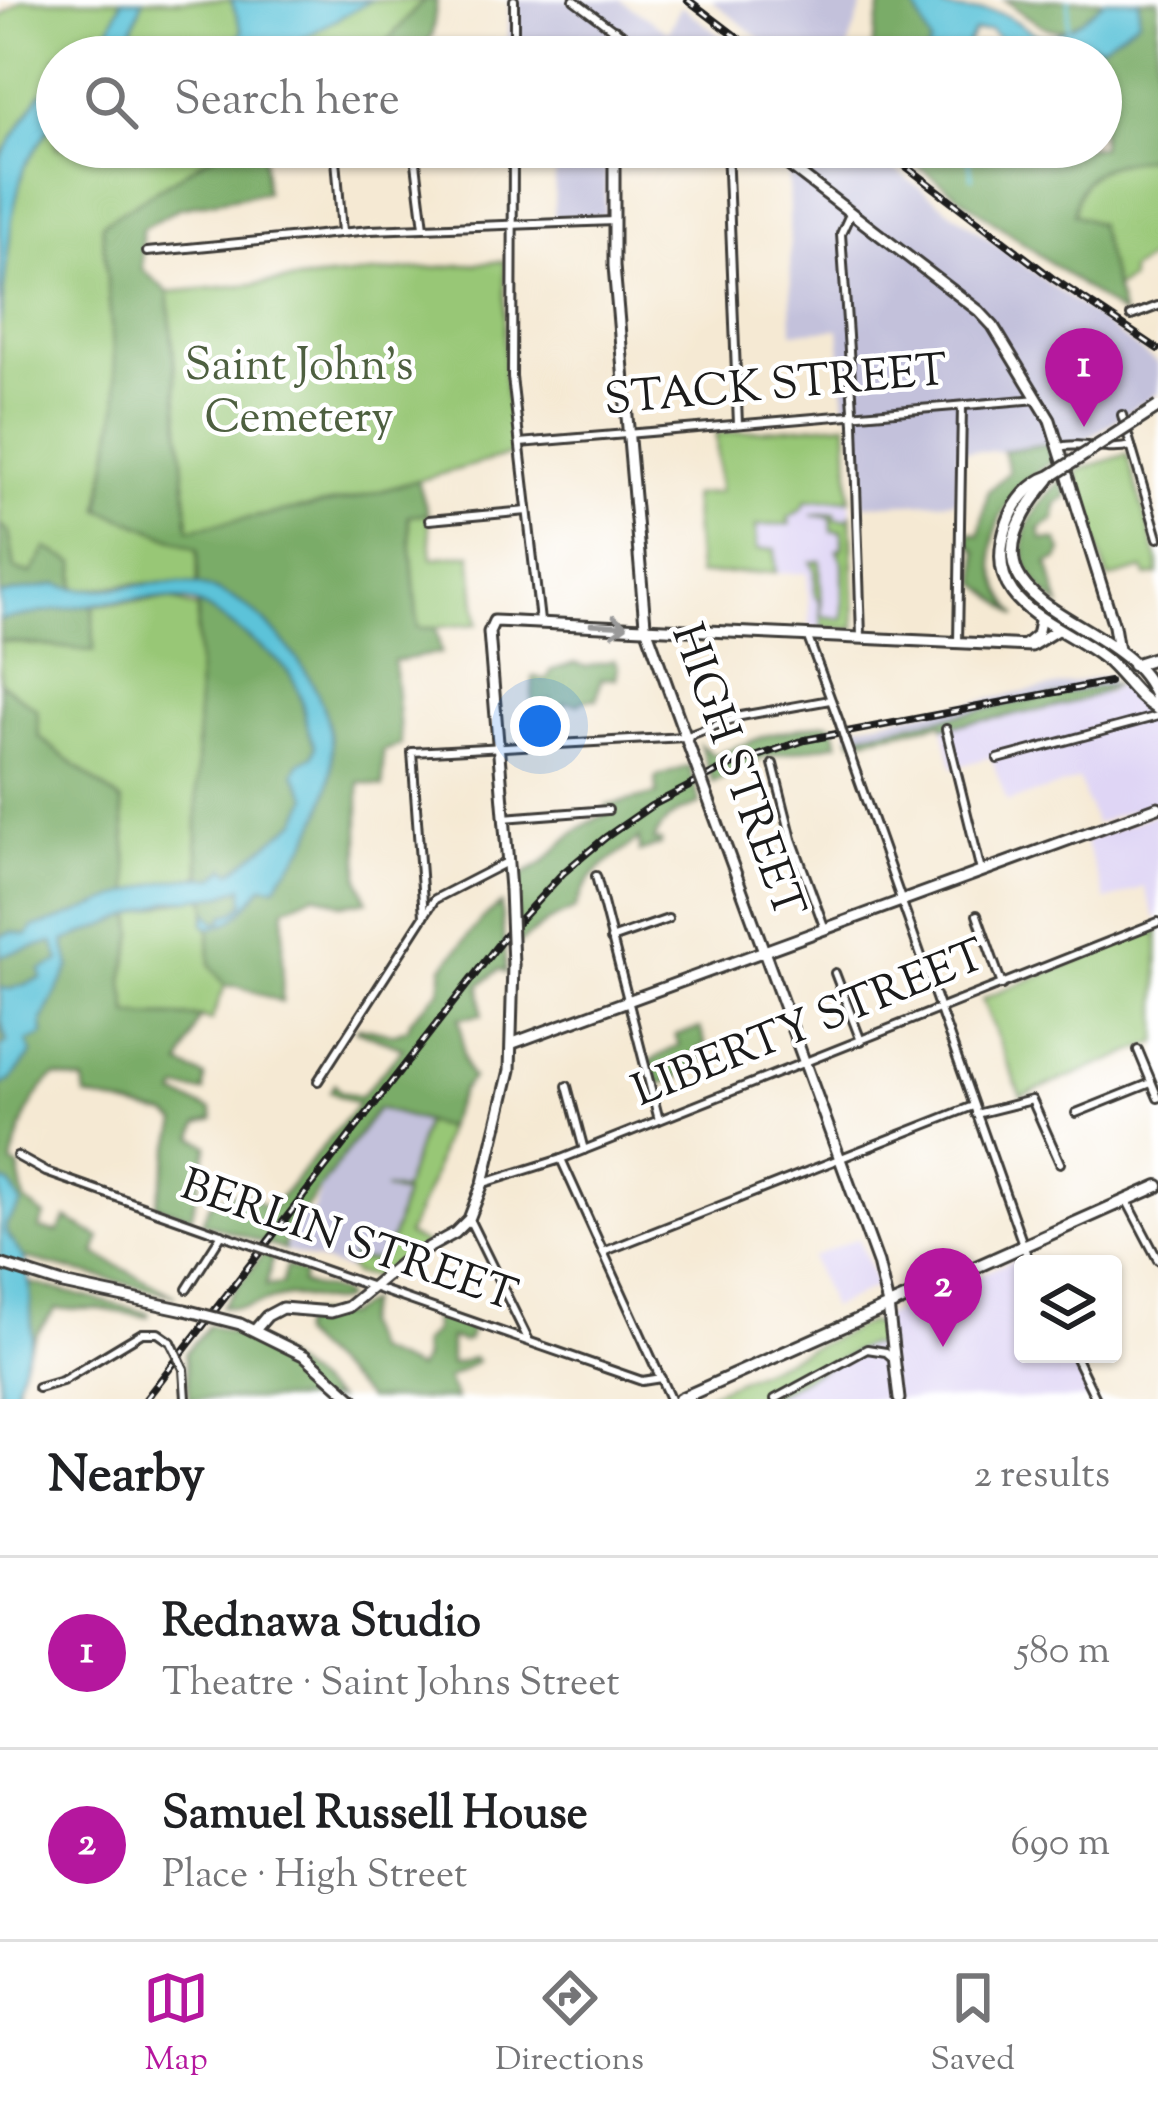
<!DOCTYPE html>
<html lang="en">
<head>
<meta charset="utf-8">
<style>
  body { margin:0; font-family:"Sorts Mill Goudy",serif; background:#f2f2f2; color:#202124 }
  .controls { position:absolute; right:36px; bottom:36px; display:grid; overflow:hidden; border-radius:12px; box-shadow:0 3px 9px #0004 }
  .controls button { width:108px; height:108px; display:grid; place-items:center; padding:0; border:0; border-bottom:3px solid #e0e0e0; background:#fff; color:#202124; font:60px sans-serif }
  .you { position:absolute; left:540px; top:726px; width:42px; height:42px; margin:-30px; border:9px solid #fff; border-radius:50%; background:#1a73e8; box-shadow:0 0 0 18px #1a73e833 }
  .badge { display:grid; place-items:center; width:78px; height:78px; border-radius:50%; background:#b5179e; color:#fff; font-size:39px; font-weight:700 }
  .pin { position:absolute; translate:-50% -99px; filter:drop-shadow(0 3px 6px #0008) }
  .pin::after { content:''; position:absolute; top:63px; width:42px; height:36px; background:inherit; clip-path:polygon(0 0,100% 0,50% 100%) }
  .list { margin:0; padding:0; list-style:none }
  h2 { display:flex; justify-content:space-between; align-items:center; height:156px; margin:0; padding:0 48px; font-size:51px }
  h2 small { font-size:39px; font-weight:400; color:#757577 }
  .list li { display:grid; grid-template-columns:78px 1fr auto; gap:36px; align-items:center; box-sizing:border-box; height:192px; padding:0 48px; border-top:3px solid #e0e0e0 }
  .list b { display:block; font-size:45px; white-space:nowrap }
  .list p { margin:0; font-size:39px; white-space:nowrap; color:#757577 }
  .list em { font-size:39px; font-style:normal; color:#757577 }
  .icon { flex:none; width:66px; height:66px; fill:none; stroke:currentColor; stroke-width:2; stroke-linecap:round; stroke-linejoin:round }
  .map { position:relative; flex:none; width:1158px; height:1399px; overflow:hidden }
  .search { position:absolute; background:#fff; box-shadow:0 3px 9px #0004; left:36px; right:36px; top:36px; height:132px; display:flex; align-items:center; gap:30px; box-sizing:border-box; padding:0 42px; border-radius:66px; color:#757577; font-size:45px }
  .sheet { height:540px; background:#fff }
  nav { display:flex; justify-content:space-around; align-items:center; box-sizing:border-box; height:168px; border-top:3px solid #e0e0e0; background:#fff; font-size:33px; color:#757577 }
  nav a { display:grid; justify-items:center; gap:6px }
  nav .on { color:#b5179e }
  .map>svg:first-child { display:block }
  .built { fill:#dfd5f5 }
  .industrial { fill:#c3c1db }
  .green { fill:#98c776; stroke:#5a7249; stroke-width:3 }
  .forest { fill:#7aac67; stroke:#4b6442; stroke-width:3 }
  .water { fill:#5cc3d9; stroke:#3c707a; stroke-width:3 }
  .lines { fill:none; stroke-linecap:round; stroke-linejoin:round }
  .stream { stroke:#5cc3d9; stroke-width:3 }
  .street-casing { stroke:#3d3b37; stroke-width:12 }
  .secondary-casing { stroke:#3d3b37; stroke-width:15 }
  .highway-casing { stroke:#3d3b37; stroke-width:16 }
  .street { stroke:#fff; stroke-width:6 }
  .secondary { stroke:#fff; stroke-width:9 }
  .highway { stroke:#fff; stroke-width:10 }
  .rail-casing { stroke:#1c1c1c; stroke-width:8 }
  .rail { stroke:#fff; stroke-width:3; stroke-dasharray:9; stroke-linecap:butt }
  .street-bridge-casing { stroke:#3d3b37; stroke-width:12; stroke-linecap:butt }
  .secondary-bridge-casing { stroke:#3d3b37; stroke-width:15; stroke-linecap:butt }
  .highway-bridge-casing { stroke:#3d3b37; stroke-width:16; stroke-linecap:butt }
  .street-bridge { stroke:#fff; stroke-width:6 }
  .secondary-bridge { stroke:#fff; stroke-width:9 }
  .highway-bridge { stroke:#fff; stroke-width:10 }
  .oneway { stroke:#999 }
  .labels { text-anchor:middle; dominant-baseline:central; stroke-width:9; stroke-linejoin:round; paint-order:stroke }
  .park-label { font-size:45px; fill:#4e6040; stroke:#fff }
  .street-label { font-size:45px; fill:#1c1c1c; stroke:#fff }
</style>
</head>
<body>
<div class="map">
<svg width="1158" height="1399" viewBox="0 0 1158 1399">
  <rect width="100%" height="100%" fill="#fff"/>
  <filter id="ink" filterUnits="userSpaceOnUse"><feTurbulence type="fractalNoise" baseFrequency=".00833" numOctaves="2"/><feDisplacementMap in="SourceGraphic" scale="24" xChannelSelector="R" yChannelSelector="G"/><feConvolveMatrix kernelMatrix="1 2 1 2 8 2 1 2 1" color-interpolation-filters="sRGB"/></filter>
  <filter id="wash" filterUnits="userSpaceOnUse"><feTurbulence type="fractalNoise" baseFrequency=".004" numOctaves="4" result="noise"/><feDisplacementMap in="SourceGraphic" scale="48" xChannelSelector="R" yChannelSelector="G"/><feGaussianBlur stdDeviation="2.7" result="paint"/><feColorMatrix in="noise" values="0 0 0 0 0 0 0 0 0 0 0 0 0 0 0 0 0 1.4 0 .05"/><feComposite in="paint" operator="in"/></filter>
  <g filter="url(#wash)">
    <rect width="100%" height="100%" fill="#f5e9d3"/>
    <g class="built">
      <path d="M847,423L855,629L810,627L807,573L698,575L692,495L719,492L716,434Z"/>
      <path d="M1121,683L1139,703L1158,736V800L1095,824L1079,780L1007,802L991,757L952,768L943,727L1106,693Z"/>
      <path d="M1158,813V917L1155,918L1144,887L1106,901L1085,841Z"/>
      <path d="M858,1238L877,1286L831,1307L811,1257Z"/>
      <path d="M1018,1258L1024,1264L1023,1354H1070L1093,1399H696Z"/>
    </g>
    <g class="industrial">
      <path d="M509,0H620L668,32L681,6L747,57H508Z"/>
      <path d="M711,0H864L845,57H784Z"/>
      <path d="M507,147H606L605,215L554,218L555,170L506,169Z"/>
      <path d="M776,147H864L1158,364V393L1052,461L1046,444L1012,452L958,450L956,501L863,505L857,424L845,406L839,329L792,332L788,175L793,161Z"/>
      <path d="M1106,676L1114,684L850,736L847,727Z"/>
      <path d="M378,1109L446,1128L431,1182L407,1235L428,1245L370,1277L284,1250L303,1213L313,1212L322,1186Z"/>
    </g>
    <g class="green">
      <path d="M22,0H424L373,57H57V147H226L102,224L118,401L100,508L198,549V584H130L75,591V563L31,574L15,569L9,532L0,524V17Z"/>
      <path d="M1157,156L1154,181L1158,253L1130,270V280L1115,288L1098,225L1074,215C1080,162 1113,165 1157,156Z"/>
      <path d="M505,261L504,377L513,454L353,499L189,530L168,292Z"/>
      <path d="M847,423L850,499L806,501L802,509L788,518L790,524L756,526L757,550L775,549L776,572L698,575L692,495L719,492L716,434Z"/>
      <path d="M1127,454L1158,562V575L1146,576L1143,569L1108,579L1076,471Z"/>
      <path d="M835,513V519H849L851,513L855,629L822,627L820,600L815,596V571L811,562L820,561L822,616L843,619V564L837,550L842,548V531H832L831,517L812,515Z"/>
      <path d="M428,514L432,558L471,554L478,624L418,629L408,516Z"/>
      <path d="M171,599L198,609L197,843L201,876L130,892L122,802L38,737L37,710L0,682V641L93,651V605Z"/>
      <path d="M203,895C217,929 202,951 225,986L211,1021L200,1017L129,1015L123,979L134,934L132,913Z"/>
      <path d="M1158,928V1042L1021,1096L982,999Z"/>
      <path d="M425,1122L446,1128L431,1182L407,1235L428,1245L374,1277L354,1274L349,1267L354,1252L358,1253L357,1260H375L385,1254L382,1249L392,1238L404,1194L384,1189L403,1191Z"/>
      <path d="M870,1322L883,1329L886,1347L866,1345L766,1399H696Z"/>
    </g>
    <g class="forest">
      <path d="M424,0H437L432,35L420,57H373Z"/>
      <path d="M882,0H912L936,54L948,51L952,57H870Z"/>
      <path d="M1005,0H1105C1057,45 1053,34 1005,0Z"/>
      <path d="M1139,0H1158C1155,67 1158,132 1158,198L1156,156C1113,165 1079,163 1074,214L1098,224L1123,316L892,147H1101V57H1008C1031,36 1072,40 1101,46L1138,20Z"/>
      <path d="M226,147H268L263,150L266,192L179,208L142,229V269L168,292L189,529L353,499L418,480L428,514L408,516L418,628H436L441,653L394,661L401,745L383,751V787L359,782V877L367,901L341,904L315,894L284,908L282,1002L237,986H225L210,964L209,929L204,923L207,907L197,843L198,549L100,509L118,401L102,224Z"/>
      <path d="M1047,444L1052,461C995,500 970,556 1018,616L978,583L977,551L969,543L970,532L979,535L988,491L1009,472L1003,451Z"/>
      <path d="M1062,479L1067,497L1056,504L1055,519L1039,529L1042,539L1057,540L1062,551L1058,560L1048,563L1060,606C1005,563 1018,522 1062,479Z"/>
      <path d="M0,524L9,532L15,569L31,574L47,548L75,563V591L57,584L0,595Z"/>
      <path d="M93,605L94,651L0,641V614Z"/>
      <path d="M614,660L618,667L616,678L601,679L597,699L583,700L578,704L564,702V718L554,717L551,700L539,702V723H531L533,676L546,680L552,670L575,663L586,667Z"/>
      <path d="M0,682L37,710L39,737L122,802L134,934L123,979L129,1015L200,1017L181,1065L205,1077L204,1092L179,1089L175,1095L211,1110L214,1119L198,1124L194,1137L208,1145L191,1216L156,1205L177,1122L169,1116L86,1096L84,1082L55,1076C30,1094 18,1135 12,1164L18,1167L25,1201L45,1216L39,1229L58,1232L66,1218L100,1238L95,1254L176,1296L0,1252Z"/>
      <path d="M1115,684C1092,706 981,720 943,727L942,723L853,741L850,736Z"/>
      <path d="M825,723L833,725L838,743L766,757L713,783L700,745L714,755L768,735Z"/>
      <path d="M689,766L700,804C678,811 663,818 654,841H661V845L639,852V838C606,868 592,863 575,909L546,923L517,945C517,928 511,902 516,886C520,870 535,871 545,861C563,842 580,824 607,814V806L657,794L656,777Z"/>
      <path d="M501,904L506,973L500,969L480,985L482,1015L459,1018C464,1036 460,1064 472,1078L462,1090L446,1128L378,1108L285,1237L284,1250L202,1222L210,1203C239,1188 246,1190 269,1211L358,1104L330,1092L335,1084L340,1091L360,1097L403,1048L356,1030L359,1027L393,1034L408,1028L411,1019L440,990L443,967L481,920Z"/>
      <path d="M700,1028L706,1045L699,1048L703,1060L678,1073L680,1078L656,1085L650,1061L679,1045L675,1035Z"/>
      <path d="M263,1254L273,1257L266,1286L282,1284L286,1266L304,1274L301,1283C319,1291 325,1284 344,1296V1300C324,1306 312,1296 293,1296C266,1297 250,1313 222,1306Z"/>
      <path d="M0,1275L149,1313L148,1317L100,1309H56C36,1332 11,1366 19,1399H0Z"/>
      <path d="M368,1302L362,1325L373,1351L417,1369L424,1358L421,1344L434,1331L433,1314L471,1327L469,1339L464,1342L450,1338V1365L473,1358L477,1361L447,1379L456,1399H368L299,1335L300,1327L310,1314L346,1315Z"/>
      <path d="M209,1325L267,1346L336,1399H190L185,1353Z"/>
    </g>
    <g class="water">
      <path d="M122,0H143L126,46L115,57H79L108,32Z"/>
      <path d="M231,0H371L270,57H228L242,31Z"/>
      <path d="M912,0H936L944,8L971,12C1036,0 1021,79 1105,0H1139V20L1101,46C1072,40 1031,36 1008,57H990L1001,41L991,30L974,32L968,44L973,57H952L947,52H927L931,43Z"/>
      <path d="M57,78V116L24,167L12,218L0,325V158L39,96Z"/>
      <path d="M57,584C101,600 155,574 202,586C237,594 266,620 288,647C338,709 347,771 307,842C298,858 284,871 275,887L263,886C245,905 238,925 209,928L204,923L208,912L214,921L222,922L224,915L235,912L244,903L243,887L223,895L170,901L64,941L70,966L42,1021L43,1035L27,1042L32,1053L11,1080L0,1086V1048L7,1042L1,1021L0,988L11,989L42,978L40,970L60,961L53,942L0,956V936L11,932L28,935L33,927C94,914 151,871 215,878L226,868L232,872L297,821L308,797L294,773L299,763L313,755L315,746C303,726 306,699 291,676C281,661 264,650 250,639C232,626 216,611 195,603C154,588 46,613 0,620V595Z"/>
      <path d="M0,1179L11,1185L21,1204L6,1224V1233L25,1260L30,1286L32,1336L16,1387L19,1399H0Z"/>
    </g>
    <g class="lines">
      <g class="stream">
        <path d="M1068,29L1069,0"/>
        <path d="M967,147L972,178"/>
      </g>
    </g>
  </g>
  <g filter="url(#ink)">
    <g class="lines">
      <defs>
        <g id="street">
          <path d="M574,0L614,30"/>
          <path d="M514,57V0"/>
          <path d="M335,147L342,232"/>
          <path d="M414,147L424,227"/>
          <path d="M513,147L512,377L540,621"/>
          <path d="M727,147L738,424"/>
          <path d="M851,212L841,234L854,424L861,636"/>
          <path d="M147,252L370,230L614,221"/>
          <path d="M1131,316L1158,306"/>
          <path d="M1122,415L1158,538"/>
          <path d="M520,443L1038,399"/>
          <path d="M1059,447C1084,441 1107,453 1131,446"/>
          <path d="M429,520L527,511"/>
          <path d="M807,635L840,724"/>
          <path d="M958,643L962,407"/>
          <path d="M946,729L981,871"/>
          <path d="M845,741L1030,1264"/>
          <path d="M998,759L1158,716"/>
          <path d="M773,764L792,839L825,929"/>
          <path d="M503,818L608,810"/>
          <path d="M596,876L659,1120"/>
          <path d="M977,915L1002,985"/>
          <path d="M424,916L412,752L685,737L741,716L830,700"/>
          <path d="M611,939L668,919"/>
          <path d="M835,973L861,1041"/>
          <path d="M1138,1050L1158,1098"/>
          <path d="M318,1081L435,899L507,862"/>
          <path d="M567,1086L584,1150"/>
          <path d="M1076,1113L1151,1083"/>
          <path d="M976,1114L1032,1100L1060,1163"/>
          <path d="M17,1156L46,1172L232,1238"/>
          <path d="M561,1159L670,1399"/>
          <path d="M484,1183L561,1159L1158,922"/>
          <path d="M1127,1201L1158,1260"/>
          <path d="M469,1219L528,1339"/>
          <path d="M603,1252L973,1106"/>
          <path d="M301,1262L642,1381L661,1378"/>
          <path d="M187,1289L222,1234"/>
          <path d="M1074,1354L1096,1399"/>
          <path d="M184,1369L186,1399"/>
          <path d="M38,1388L62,1381L142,1333H158L171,1342"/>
          <path d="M775,1399L867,1349L886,1352L893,1358"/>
        </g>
        <g id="secondary">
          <path d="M615,31L649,57"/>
          <path d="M615,57V31"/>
          <path d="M614,147V266L645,624L694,760"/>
          <path d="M765,147L979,311L993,326L1050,420L1114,626L1118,650"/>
          <path d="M1025,645L1037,635L1040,621"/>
          <path d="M708,798L878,1263L888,1305L899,1399"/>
          <path d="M510,889L489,632L494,621L1031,646L1057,630"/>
          <path d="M513,1043L1158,807"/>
          <path d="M0,1264L63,1284L185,1310"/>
          <path d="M240,1324L305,1356L353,1399"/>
          <path d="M255,1330L267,1316L282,1308L331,1312L348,1307L404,1261L455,1233L469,1219L483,1183L510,1070L513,965"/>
        </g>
        <g id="highway">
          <path d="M1051,476C1030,483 1015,502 1008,522C977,606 1056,620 1104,658C1124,674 1135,697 1158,709"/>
          <path d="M1049,479C931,619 1137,609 1158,705"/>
          <path d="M1133,665L1158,657"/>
          <path d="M680,1399L1158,1186"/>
        </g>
      </defs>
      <use href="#street" class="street-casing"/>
      <use href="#secondary" class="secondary-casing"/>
      <use href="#highway" class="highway-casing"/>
      <use href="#street" class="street"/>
      <use href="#secondary" class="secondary"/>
      <use href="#highway" class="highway"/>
      <defs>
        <g id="rail">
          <path d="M688,0L763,57"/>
          <path d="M881,147L1052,278L1158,349"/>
          <path d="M146,1399L504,937L563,873L606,837L651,806L726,767L805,740L1109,682"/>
        </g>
      </defs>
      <use href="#rail" class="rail-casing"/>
      <use href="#rail" class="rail"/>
      <defs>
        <g id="street-bridge">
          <path d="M840,724L845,741"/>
          <path d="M232,1238L301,1262"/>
          <path d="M171,1342L184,1369"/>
        </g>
        <g id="secondary-bridge">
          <path d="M694,760L708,798"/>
          <path d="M510,889L513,965"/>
          <path d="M185,1310L240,1324"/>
        </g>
        <path id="highway-bridge" d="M1051,476L1158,407"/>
      </defs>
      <use href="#street-bridge" class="street-bridge-casing"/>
      <use href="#secondary-bridge" class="secondary-bridge-casing"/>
      <use href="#highway-bridge" class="highway-bridge-casing"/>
      <use href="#street-bridge" class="street-bridge"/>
      <use href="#secondary-bridge" class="secondary-bridge"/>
      <use href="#highway-bridge" class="highway-bridge"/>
    </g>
    <defs><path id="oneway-shaft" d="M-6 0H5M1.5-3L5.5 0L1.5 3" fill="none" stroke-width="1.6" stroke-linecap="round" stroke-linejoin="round" transform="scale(3)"/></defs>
    <use class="oneway" href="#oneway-shaft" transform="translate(609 625) rotate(3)"/>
  </g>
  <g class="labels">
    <g class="park-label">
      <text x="299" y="368">Saint John's<tspan x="299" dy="52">Cemetery</tspan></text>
    </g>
    <g class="street-label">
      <text transform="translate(776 388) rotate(-5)">STACK STREET</text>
      <text transform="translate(735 772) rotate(70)">HIGH STREET</text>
      <text transform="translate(810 1026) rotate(-22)">LIBERTY STREET</text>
      <text transform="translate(348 1243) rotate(19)">BERLIN STREET</text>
    </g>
  </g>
</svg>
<div class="controls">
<button><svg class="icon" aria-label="layers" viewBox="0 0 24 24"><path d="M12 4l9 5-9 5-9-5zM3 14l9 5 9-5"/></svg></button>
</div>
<div class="you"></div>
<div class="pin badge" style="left:1084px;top:427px">1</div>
<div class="pin badge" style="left:943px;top:1347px">2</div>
<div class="search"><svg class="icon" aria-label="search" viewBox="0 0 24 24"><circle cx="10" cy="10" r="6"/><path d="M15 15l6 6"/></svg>Search here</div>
</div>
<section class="sheet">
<h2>Nearby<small>2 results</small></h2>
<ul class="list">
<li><span class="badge">1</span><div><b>Rednawa Studio</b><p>Theatre · Saint Johns Street</p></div><em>580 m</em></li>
<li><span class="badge">2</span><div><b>Samuel Russell House</b><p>Place · High Street</p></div><em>690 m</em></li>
</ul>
</section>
<nav>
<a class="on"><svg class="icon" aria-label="map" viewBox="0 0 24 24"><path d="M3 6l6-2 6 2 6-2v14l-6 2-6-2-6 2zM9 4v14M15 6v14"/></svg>Map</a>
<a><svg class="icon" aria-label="directions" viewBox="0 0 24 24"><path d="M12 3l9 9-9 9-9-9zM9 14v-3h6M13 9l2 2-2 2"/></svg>Directions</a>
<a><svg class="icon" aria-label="saved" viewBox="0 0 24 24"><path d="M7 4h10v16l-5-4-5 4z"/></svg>Saved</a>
</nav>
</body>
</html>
